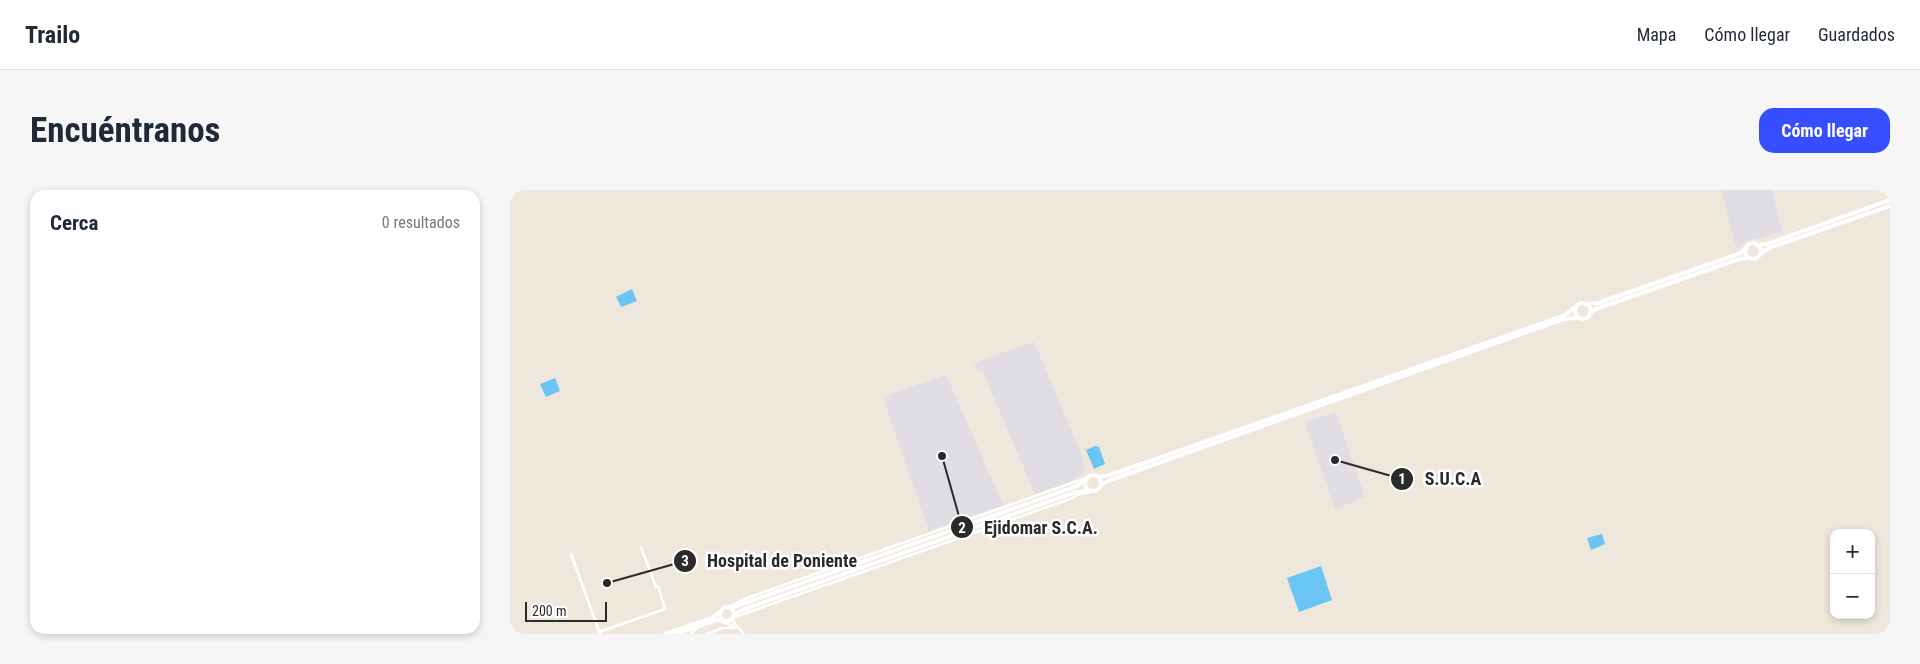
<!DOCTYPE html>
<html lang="es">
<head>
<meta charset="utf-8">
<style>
  body { margin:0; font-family:"Roboto Condensed",sans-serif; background:#f6f6f7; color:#1f2937 }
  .controls { position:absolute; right:15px; bottom:15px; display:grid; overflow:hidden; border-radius:10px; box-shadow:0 2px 8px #0003 }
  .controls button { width:45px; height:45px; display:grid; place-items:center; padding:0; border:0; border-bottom:1px solid #e0e1e3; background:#fff; color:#1f2937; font:25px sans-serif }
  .scale { position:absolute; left:15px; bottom:12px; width:82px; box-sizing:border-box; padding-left:5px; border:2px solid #2b2b2b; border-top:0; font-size:14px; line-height:18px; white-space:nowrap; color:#2b2b2b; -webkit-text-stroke:4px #fff; paint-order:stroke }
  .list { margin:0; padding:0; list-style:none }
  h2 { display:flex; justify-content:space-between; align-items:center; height:65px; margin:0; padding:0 20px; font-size:21px }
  h2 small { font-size:16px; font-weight:400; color:#747a83 }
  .map { position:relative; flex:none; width:1380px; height:444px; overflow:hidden; border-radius:15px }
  header { display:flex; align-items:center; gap:30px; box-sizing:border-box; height:70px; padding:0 25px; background:#fff; border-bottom:1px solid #e0e1e3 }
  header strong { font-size:24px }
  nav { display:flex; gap:28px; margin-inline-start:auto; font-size:18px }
  .intro { display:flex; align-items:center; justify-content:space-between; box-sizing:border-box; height:120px; padding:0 30px }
  h1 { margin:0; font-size:35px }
  .button { padding:12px 22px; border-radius:15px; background:#374eff; color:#fff; font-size:18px; font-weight:700 }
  main { display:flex; gap:30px; padding:0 30px }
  aside { flex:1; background:#fff; border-radius:15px; box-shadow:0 2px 8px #0003 }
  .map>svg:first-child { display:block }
  .industrial { fill:#e0dde5 }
  .water { fill:#6bc5f4 }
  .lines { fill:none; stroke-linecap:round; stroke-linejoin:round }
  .minor { stroke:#fff; stroke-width:2.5 }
  .secondary { stroke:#fff; stroke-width:4 }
  .leader { fill:none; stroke:#2b2b2b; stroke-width:2 }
  .callout-dot { fill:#2b2b2b; stroke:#fff; stroke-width:2 }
  .mark-label { font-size:15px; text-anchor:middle; font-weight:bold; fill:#fff }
  .callout-label { font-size:18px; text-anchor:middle; font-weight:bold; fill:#2b2b2b; stroke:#fff; stroke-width:5; stroke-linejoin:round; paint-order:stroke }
</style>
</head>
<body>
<header>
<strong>Trailo</strong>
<nav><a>Mapa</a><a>Cómo llegar</a><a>Guardados</a></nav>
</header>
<div class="intro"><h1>Encuéntranos</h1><a class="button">Cómo llegar</a></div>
<main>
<aside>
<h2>Cerca<small>0 resultados</small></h2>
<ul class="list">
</ul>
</aside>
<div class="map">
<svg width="1380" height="444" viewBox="0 0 1380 444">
  <rect width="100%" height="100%" fill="#ede7dc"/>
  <g class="industrial">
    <path d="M1211,0H1262L1272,41L1249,49H1242L1236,51L1228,58L1225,54Z"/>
    <path d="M524,152L573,268L574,283L561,291L525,304L472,180L468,181L464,173Z"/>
    <path d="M436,185L493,315L419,341L373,207Z"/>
    <path d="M826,222L855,307L825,319L795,232Z"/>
  </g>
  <g class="water">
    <path d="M122,99L127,111L111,117L106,107Z"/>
    <path d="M45,188L50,201L36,207L30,194Z"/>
    <path d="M585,256L589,257L595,274L584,279L576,260Z"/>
    <path d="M1092,344L1095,354L1081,360L1077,348Z"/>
    <path d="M811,376L822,410L789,422L777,388Z"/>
  </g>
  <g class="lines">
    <g class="minor">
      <path d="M61,364L90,444"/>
      <path d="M218,417L237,408L576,288"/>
      <path d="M222,428L560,309L570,304L585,301"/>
      <path d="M221,429L234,444"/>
      <path d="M210,431L223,436"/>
      <path d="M89,442L155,419L148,396L146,397L131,357"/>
      <path d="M181,444L187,438"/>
      <path d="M197,444L213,438H227"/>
    </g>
    <g class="secondary">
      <circle cx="1243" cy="61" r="8"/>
      <path d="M1246,55L1257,54L1380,10"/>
      <path d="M1250,64L1259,58L1380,16"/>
      <circle cx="1073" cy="121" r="8"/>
      <path d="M1076,114L1088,113L1228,64L1236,59"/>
      <path d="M1080,123L1086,119L1229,69L1239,68"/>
      <circle cx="583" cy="293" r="8"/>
      <path d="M588,287L600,285L1053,126L1066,117"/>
      <path d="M591,295L598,291L1054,129L1069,128"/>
      <circle cx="217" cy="424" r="7"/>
      <path d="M221,418L567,296L577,289"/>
      <path d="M224,424L232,420L566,302L581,301"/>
      <path d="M155,444L202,428L209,423"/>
      <path d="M165,444L207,430H213"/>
    </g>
  </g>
  <path class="leader" d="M825 270L892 289M432 266L452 337M97 393L175 371"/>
  <g class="callout-dot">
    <circle cx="825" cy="270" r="5"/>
    <circle cx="432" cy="266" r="5"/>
    <circle cx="97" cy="393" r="5"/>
    <circle cx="892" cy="289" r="12"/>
    <circle cx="452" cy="337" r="12"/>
    <circle cx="175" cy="371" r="12"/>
  </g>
  <g class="mark-label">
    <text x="892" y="294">1</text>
    <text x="452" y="343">2</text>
    <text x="175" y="376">3</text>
  </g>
  <g class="callout-label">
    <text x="943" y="295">S.U.C.A</text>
    <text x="531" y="344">Ejidomar S.C.A.</text>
    <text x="272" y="377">Hospital de Poniente</text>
  </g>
</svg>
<div class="controls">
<button>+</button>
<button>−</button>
</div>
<div class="scale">200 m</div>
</div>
</main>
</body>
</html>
